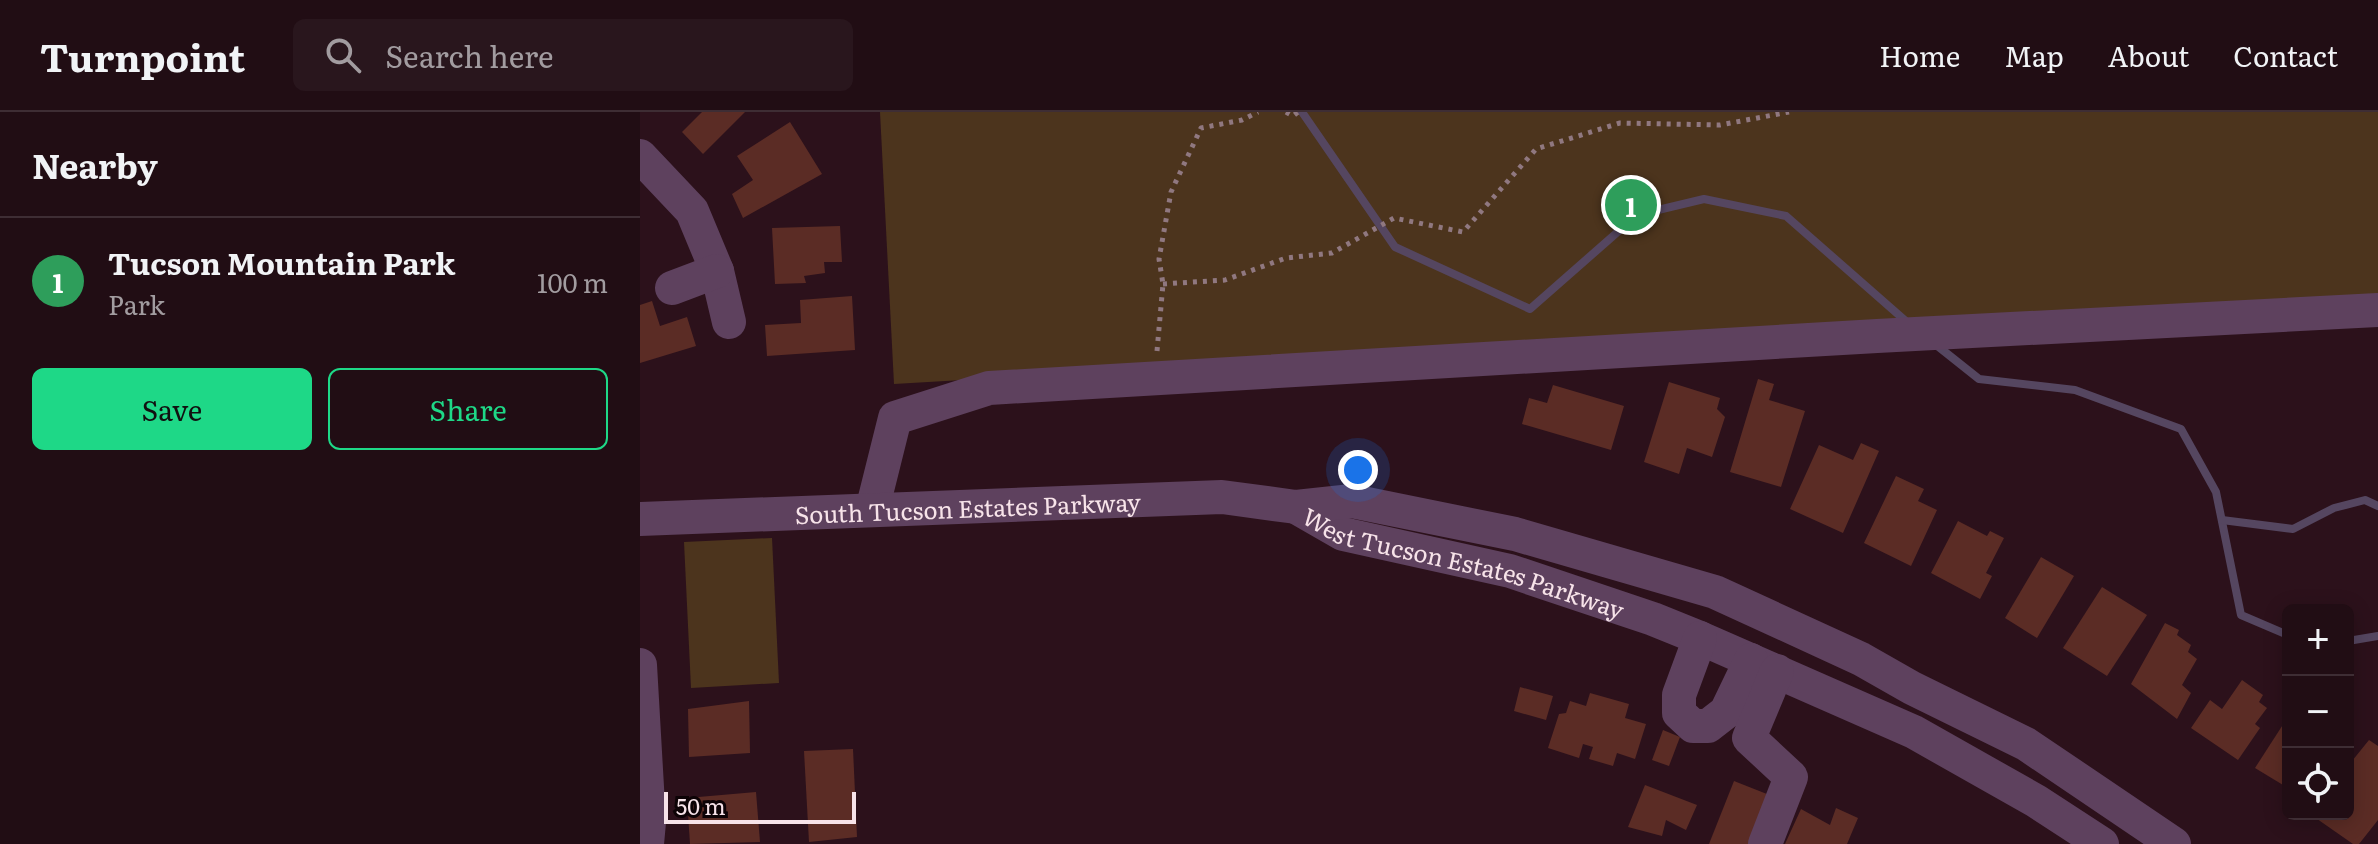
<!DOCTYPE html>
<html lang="en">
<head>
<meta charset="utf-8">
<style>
  body { margin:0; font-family:Literata,serif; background:#29161d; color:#f1f3f6 }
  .controls { position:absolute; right:24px; bottom:24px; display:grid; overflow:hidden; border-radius:12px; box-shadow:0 4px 20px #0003 }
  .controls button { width:72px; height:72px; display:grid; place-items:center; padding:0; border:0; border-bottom:2px solid #3e2d34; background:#210d14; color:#f1f3f6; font:40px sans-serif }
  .scale { position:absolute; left:24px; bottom:20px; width:192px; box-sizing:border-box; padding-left:8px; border:4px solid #f7e3e9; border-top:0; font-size:22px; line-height:28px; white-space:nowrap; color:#f7e3e9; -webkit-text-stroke:6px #0d0306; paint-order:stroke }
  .you { position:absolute; left:718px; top:358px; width:28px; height:28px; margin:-20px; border:6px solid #fff; border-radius:50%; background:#1a73e8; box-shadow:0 0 0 12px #1a73e833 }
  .badge { display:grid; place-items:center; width:52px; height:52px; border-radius:50%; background:#1ed887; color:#fff; font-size:26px; font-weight:700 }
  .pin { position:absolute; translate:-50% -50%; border:4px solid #fff; box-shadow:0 2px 8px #0006 }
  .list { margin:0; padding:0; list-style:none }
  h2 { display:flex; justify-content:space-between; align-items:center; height:104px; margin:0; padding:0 32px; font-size:34px }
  h2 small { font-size:26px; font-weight:400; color:#a29ca0 }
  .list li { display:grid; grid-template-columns:52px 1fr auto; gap:24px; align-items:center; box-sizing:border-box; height:128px; padding:0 32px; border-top:2px solid #3e2d34 }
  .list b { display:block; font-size:30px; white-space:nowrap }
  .list p { margin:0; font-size:26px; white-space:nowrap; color:#a29ca0 }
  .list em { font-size:26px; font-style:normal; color:#a29ca0 }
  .actions { display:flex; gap:16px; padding:24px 32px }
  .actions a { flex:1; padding:18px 0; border:2px solid #1ed887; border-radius:12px; text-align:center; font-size:28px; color:#1ed887 }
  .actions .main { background:#1ed887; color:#111 }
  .icon { flex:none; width:44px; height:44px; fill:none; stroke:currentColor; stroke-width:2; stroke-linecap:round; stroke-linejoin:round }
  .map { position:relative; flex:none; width:1738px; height:732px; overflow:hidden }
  header { display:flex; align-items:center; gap:48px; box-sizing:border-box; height:112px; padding:0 40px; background:#210d14; border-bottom:2px solid #3e2d34 }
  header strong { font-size:38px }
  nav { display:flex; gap:44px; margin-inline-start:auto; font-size:28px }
  .search { width:560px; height:72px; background:#29161d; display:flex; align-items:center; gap:20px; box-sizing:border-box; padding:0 28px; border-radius:12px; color:#a29ca0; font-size:30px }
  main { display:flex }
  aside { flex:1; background:#210d14 }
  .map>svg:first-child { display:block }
  .green { fill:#4c341d }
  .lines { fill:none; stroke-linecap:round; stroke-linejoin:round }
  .stream { stroke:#554660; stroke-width:8 }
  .building { fill:#5b2c25 }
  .path { stroke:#907880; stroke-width:5; stroke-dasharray:4 6; stroke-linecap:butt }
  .minor { stroke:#5e415e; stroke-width:34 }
  .labels { text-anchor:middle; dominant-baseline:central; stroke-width:6; stroke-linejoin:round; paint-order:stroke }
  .street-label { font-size:24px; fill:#f7e3e9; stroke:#0d0306 }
</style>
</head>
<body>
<header>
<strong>Turnpoint</strong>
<div class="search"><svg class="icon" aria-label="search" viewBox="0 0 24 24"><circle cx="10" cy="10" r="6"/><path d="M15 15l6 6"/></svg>Search here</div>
<nav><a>Home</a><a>Map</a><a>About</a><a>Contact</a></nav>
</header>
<main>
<aside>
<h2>Nearby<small></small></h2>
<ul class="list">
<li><span class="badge" style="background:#2e9e5b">1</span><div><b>Tucson Mountain Park</b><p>Park</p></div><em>100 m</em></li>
</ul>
<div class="actions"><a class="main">Save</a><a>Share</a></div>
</aside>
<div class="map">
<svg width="1738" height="732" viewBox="0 0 1738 732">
  <rect width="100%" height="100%" fill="#2c111b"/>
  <g class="green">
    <path d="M240,0H1738V186L254,272Z"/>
    <path d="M132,426L139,571L51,576L44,430Z"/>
  </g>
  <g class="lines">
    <g class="stream">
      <path d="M662,0L755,135L890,197L997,103L1064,87L1146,104L1268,211"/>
      <path d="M1295,232L1339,267L1435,278L1541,317L1576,380L1601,503L1648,523"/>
      <path d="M1582,408L1653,417L1694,396L1725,388L1738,394"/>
      <path d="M1708,529L1738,524"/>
    </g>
  </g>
  <g class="building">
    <path d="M62,0H105L63,42L42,20Z"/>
    <path d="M150,10L182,62L103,106L92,82L113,68L97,44Z"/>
    <path d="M200,114L202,150H184L185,161L164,164L166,171L135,172L132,116Z"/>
    <path d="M212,184L215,238L127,244L125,213L161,211L160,188Z"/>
    <path d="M12,189L20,214L47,205L56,234L0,251V193Z"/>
    <path d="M1118,267L1134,272L1129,288L1165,299L1141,375L1090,360Z"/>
    <path d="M1029,270L1080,286L1077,297L1085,305L1072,345L1047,336L1039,362L1004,350Z"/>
    <path d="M913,273L984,294L971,338L882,312L889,286L907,291Z"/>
    <path d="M1221,331L1239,339L1203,421L1150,397L1179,333L1213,348Z"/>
    <path d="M1256,364L1284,377L1278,389L1297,398L1271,454L1224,431Z"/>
    <path d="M1318,409L1347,424L1350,419L1364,426L1346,461L1352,464L1340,487L1291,461Z"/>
    <path d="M1401,445L1434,464L1397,526L1365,506Z"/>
    <path d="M1462,475L1507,503L1467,564L1423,536Z"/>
    <path d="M1525,511L1539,518L1537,523L1551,533L1548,540L1557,547L1542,573L1551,581L1537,607L1491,572Z"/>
    <path d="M1602,568L1623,583L1619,590L1627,596L1615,612L1620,616L1598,648L1551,616L1570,588L1582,597Z"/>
    <path d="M880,575L913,584L906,608L874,599Z"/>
    <path d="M950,581L989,592L985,606L1006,612L995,647L977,641L973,654L949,647L953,635L943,632L939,646L908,636L919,602L926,601L930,589L946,594Z"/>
    <path d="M109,589L110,641L49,645L48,597Z"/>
    <path d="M1644,611L1648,614V676L1615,656Z"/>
    <path d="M1023,618L1040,625L1029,654L1012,648Z"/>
    <path d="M1729,628L1738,634V708L1719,732H1713L1670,702H1708V654Z"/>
    <path d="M213,637L217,725L169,730L164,639Z"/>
    <path d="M1094,669L1137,686L1118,732H1069Z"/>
    <path d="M1005,673L1057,693L1046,718L1026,708L1022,724L988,715Z"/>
    <path d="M116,680L120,730L50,732L47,686Z"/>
    <path d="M1196,696L1218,706L1207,732H1145L1161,697L1190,713Z"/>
  </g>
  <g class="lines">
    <g class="path">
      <path d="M646,0L653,4L658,0"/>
      <path d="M523,172L585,168L646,146L692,141L754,106L823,120L896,37L980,11L1080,13L1149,0"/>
      <path d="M517,239L523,172L519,147L531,80L561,16L602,8L618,0"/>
    </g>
    <g class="minor">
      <path d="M0,44L52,99L77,159L89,210"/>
      <path d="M32,176L77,159"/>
      <path id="s1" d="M656,395L703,422L870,459L1013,507L1060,526L1274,620L1396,689L1462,732"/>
      <path d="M232,398L255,306L349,276L1237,224L1738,198"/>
      <path id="s2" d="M0,407L582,385L656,395L712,389L875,422L1075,480L1221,547L1272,576L1386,632L1534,732"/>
      <path d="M1060,526L1039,583V601L1053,614H1068L1086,600L1111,548"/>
      <path d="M0,553L9,710L7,732"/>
      <path d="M1125,732L1151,665L1109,626L1137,559"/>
    </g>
  </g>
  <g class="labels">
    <g class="street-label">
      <text stroke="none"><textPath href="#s2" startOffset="328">South Tucson Estates Parkway</textPath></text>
      <text stroke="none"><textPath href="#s1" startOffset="178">West Tucson Estates Parkway</textPath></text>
    </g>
  </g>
</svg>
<div class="controls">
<button>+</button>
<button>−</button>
<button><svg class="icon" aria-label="locate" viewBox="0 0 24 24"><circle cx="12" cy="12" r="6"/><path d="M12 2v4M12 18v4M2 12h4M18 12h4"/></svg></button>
</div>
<div class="scale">50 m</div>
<div class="you"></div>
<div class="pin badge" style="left:991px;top:93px;background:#2e9e5b">1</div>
</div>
</main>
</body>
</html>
